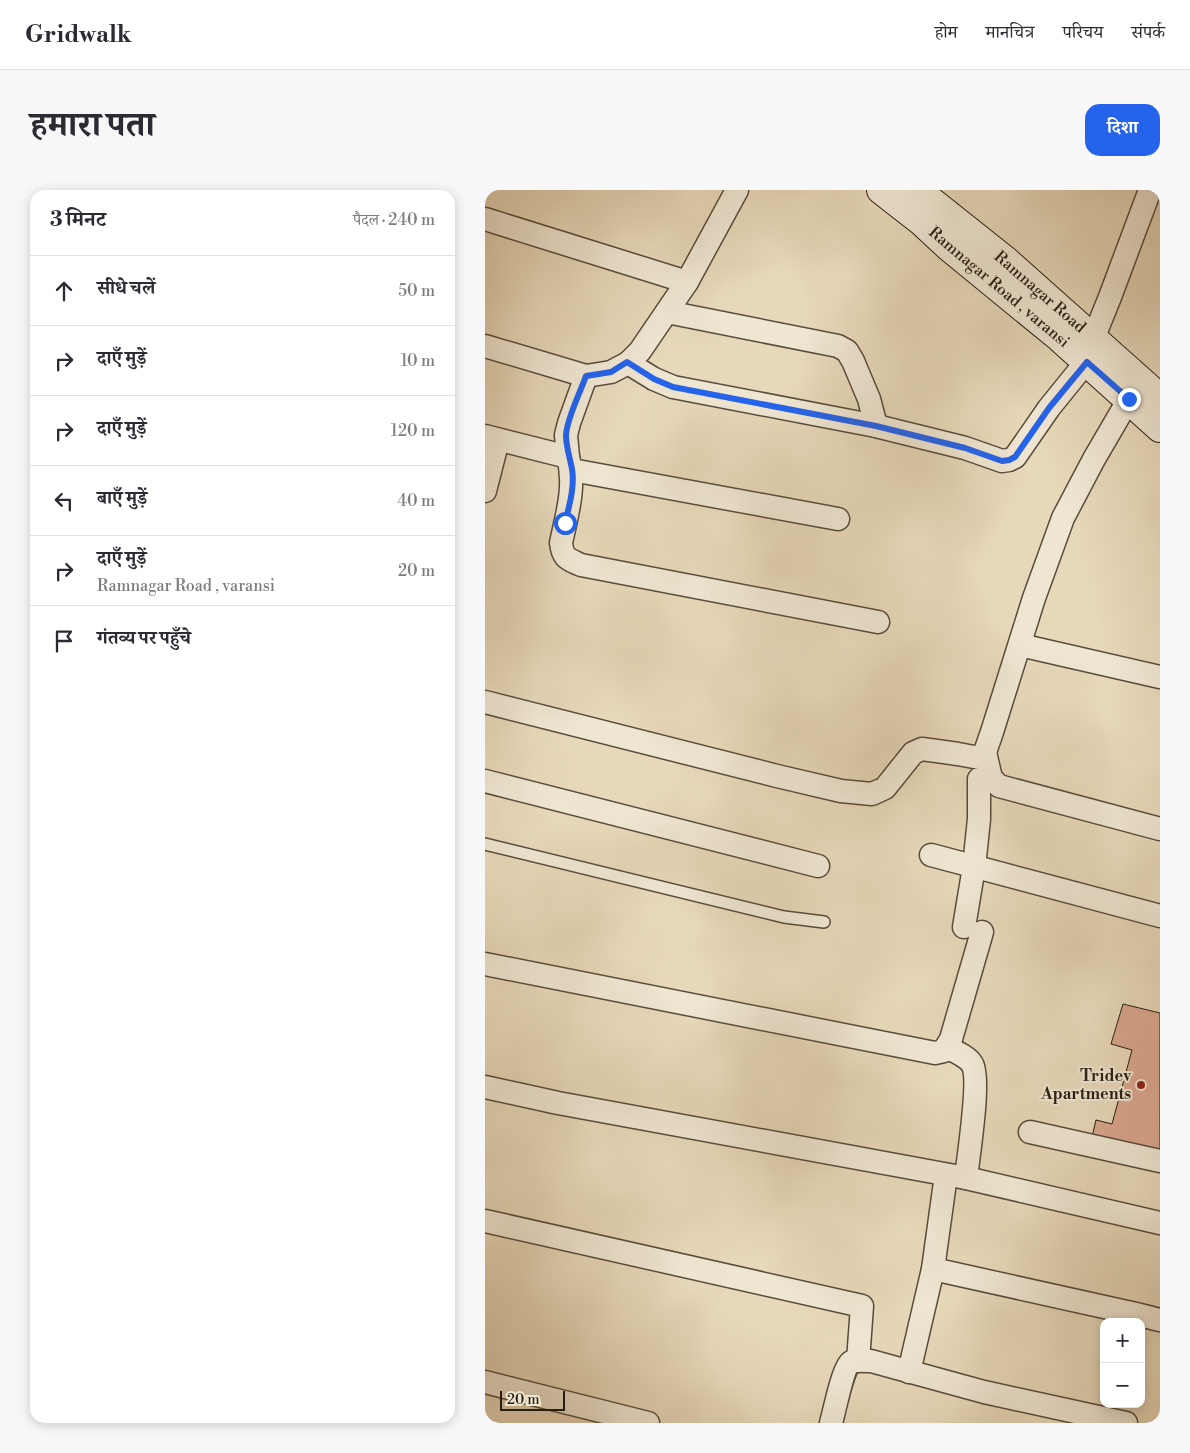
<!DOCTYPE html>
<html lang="hi">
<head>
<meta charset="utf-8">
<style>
  body { margin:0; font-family:"Libre Bodoni","Noto Serif Devanagari",serif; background:#f7f7f7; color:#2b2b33 }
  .controls { position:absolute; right:15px; bottom:15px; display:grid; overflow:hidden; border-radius:10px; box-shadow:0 2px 12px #0003 }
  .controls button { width:45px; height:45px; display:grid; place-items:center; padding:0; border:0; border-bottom:1px solid #e1e1e2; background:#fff; color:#2b2b33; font:25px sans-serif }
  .scale { position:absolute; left:15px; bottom:12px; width:65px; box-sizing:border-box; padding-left:5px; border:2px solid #281d13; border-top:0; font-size:14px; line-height:18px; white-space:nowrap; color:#281d13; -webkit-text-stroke:4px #efe6d2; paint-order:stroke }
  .stop { position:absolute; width:15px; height:15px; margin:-11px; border:4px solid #2563eb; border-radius:50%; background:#fff }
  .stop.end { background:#2563eb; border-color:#fff; box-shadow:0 1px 5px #0008 }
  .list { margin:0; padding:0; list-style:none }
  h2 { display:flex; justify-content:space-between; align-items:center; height:65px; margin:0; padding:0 20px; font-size:21px }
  h2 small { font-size:16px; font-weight:400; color:#7c7c81 }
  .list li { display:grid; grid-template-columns:32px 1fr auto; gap:15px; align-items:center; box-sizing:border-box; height:70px; padding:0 20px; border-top:1px solid #e1e1e2 }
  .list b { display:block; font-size:19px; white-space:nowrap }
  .list p { margin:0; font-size:16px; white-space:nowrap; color:#7c7c81 }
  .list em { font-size:16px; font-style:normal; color:#7c7c81 }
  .icon { flex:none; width:28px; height:28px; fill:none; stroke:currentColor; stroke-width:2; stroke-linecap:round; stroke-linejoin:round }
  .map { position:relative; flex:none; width:675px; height:1233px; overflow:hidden; border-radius:15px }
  header { display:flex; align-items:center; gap:30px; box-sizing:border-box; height:70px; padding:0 25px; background:#fff; border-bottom:1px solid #e1e1e2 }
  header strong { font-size:24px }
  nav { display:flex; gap:28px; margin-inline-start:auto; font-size:18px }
  .intro { display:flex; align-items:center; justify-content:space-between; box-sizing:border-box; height:120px; padding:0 30px }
  h1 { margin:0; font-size:35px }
  .button { padding:12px 22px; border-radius:15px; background:#2563eb; color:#fff; font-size:18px; font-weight:700 }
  main { display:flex; gap:30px; padding:0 30px }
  aside { flex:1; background:#fff; border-radius:15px; box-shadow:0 2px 12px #0003 }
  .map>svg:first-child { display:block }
  .building { fill:#d9a68d; stroke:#281d13 }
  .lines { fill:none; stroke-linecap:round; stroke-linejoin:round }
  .service-casing { stroke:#584c3c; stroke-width:14 }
  .minor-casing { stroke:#584c3c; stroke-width:25 }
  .secondary-casing { stroke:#281d13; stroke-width:30 }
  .service { stroke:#efe6d2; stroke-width:11 }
  .minor { stroke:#efe6d2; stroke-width:22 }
  .secondary { stroke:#efe6d2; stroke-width:28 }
  .route { stroke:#2563eb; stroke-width:6 }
  .poi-dot { fill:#8f2418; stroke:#efe6d2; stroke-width:2 }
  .labels { text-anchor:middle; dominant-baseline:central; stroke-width:4; stroke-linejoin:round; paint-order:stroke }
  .street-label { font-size:16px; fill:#281d13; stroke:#efe6d2 }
  .poi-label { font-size:16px; font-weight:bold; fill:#281d13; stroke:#efe6d2; text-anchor:end }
</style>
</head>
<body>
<header>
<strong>Gridwalk</strong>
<nav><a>होम</a><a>मानचित्र</a><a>परिचय</a><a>संपर्क</a></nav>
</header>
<div class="intro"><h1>हमारा पता</h1><a class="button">दिशा</a></div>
<main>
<aside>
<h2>3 मिनट<small>पैदल · 240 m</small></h2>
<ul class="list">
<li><svg class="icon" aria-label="ahead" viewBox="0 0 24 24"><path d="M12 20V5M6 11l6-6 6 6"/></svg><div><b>सीधे चलें</b></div><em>50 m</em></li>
<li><svg class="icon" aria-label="right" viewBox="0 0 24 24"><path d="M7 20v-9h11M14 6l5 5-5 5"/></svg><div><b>दाएँ मुड़ें</b></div><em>10 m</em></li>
<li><svg class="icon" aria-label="right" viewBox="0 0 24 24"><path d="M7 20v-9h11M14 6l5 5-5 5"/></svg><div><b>दाएँ मुड़ें</b></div><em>120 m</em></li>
<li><svg class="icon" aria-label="left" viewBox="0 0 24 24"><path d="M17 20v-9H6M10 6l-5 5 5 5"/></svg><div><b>बाएँ मुड़ें</b></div><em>40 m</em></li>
<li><svg class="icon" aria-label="right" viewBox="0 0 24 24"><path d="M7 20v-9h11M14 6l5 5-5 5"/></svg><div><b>दाएँ मुड़ें</b><p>Ramnagar Road , varansi</p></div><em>20 m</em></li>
<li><svg class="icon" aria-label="arrive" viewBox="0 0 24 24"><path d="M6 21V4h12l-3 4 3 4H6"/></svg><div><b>गंतव्य पर पहुँचे</b></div></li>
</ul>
</aside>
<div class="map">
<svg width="675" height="1233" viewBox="0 0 675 1233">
  <rect width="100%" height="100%" fill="#e7d8b9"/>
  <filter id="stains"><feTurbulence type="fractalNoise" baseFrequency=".004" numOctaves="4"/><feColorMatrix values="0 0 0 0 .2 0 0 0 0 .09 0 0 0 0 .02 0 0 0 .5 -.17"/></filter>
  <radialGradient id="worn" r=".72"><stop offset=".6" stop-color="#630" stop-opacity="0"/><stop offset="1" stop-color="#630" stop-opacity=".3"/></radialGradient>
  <path class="building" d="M638,814L675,823V961L607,947L611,930L627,934L647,860L626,854Z"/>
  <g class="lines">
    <defs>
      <path id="service" d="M0,654L299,727L339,732"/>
      <g id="minor">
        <path d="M0,29L202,92"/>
        <path d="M182,122L353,156L362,161L368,171L384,209L391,236"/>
        <path d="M608,149L625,107L665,0"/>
        <path d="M0,156L101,186L84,233L81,245L83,267"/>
        <path d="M143,173L169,189L188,197L391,236L480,258L517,271L524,270L530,267L564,218L602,171"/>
        <path d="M101,186L126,182L143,173L155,161L202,92L252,0"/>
        <path d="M0,246L83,267C91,296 82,324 76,353C78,369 83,369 96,375L393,432"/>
        <path d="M87,280L353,329"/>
        <path d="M0,301L13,250"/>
        <path d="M535,455L675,487"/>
        <path d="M0,512L292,586L356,601L387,604L400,598L428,563L437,559L473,564L489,567L496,566L500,562L507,542L549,408L578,328L609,269L644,209"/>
        <path d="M500,562L506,588L514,596L675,639"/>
        <path d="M0,591L333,676"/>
        <path d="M446,665L675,726"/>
        <path d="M479,737L489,677L494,629V589"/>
        <path d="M0,774L450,863L459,861L466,849L497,742"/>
        <path d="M461,857C469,861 482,866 487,874C496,888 483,968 481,988"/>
        <path d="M0,897L73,913L481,988L675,1033"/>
        <path d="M545,942L675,971"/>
        <path d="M461,985L448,1079L651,1124L675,1130"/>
        <path d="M0,1031L377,1116L373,1171"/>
        <path d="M424,1182L448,1079"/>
        <path d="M0,1192L163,1233"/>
        <path d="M346,1233C349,1223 358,1177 366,1172C371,1170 380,1171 386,1171L499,1202L641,1233"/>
      </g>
      <g id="secondary">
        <path d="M396,0L437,32L465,58L575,148L675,238"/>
        <path d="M432,0L520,70L675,208"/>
      </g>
    </defs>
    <use href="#service" class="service-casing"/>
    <use href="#minor" class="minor-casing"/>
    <use href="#secondary" class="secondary-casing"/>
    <use href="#service" class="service"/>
    <use href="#minor" class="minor"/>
    <use href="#secondary" class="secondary"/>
  </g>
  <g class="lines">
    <path class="route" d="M80,333C84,316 90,297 87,279C85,268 81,257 81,245C82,228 95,203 101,186L126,182L142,172L169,189L188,197L391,236L480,258L517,271L524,270L530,267L564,218L602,172L644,209"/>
  </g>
  <circle class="poi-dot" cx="656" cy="895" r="5"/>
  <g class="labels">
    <g class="street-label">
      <text transform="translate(514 97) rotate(40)">Ramnagar Road , varansi</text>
      <text transform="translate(555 102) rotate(41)">Ramnagar Road</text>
    </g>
    <g class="poi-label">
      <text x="646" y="886">Tridev<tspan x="646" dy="18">Apartments</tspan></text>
    </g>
  </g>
  <rect width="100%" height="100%" filter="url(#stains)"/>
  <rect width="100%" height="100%" fill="url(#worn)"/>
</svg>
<div class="controls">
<button>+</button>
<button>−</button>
</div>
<div class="scale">20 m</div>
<div class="stop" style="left:80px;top:333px"></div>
<div class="stop end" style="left:644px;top:209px"></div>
</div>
</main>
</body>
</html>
